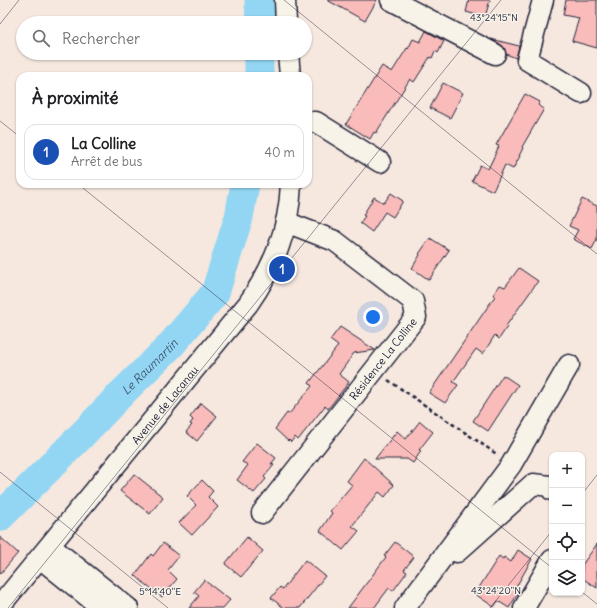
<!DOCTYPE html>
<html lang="fr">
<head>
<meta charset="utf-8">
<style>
  body { margin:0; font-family:Delius,sans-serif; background:#f6f6f6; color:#202124 }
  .controls { position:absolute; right:12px; bottom:12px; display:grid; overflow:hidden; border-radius:8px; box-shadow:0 1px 3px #0004 }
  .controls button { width:36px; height:36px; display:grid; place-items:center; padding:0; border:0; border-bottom:1px solid #e0e0e0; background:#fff; color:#202124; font:20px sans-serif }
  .you { position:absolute; left:373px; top:317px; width:14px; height:14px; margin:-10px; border:3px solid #fff; border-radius:50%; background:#1a73e8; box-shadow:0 0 0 6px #1a73e833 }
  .badge { display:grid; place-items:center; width:26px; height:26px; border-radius:50%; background:#db2777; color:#fff; font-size:13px; font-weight:700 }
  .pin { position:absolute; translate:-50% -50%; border:2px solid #fff; box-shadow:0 1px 4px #0006 }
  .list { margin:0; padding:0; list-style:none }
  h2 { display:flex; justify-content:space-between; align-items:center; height:52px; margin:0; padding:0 16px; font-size:17px }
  h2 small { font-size:13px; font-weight:400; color:#757577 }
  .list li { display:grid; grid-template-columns:26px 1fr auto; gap:12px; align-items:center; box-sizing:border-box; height:56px; margin:0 8px 8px; padding:0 8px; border:1px solid #e0e0e0; border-radius:12px }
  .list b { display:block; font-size:15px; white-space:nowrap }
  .list p { margin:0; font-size:13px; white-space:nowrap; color:#757577 }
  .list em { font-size:13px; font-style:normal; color:#757577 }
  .icon { flex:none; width:22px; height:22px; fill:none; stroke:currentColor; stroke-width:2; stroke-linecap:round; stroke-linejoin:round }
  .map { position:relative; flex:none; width:597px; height:608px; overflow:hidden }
  .search { position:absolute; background:#fff; box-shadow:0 1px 3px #0004; left:16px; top:16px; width:296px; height:44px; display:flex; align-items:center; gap:10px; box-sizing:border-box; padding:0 14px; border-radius:22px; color:#757577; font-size:15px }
  .panel { position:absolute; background:#fff; box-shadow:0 1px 3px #0004; left:16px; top:72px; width:296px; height:116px; border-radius:12px }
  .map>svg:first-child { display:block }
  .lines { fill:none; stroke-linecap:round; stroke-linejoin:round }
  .river { stroke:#92d6f3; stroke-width:29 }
  .building { fill:#f9bcbb; stroke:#22223b }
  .minor-casing { stroke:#22223b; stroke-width:23 }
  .path { stroke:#22223b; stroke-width:2.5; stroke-dasharray:4 3; stroke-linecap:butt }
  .minor { stroke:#f7f3e8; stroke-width:20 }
  .ticks { fill:none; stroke:#22223b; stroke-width:1; stroke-opacity:0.45 }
  .labels { text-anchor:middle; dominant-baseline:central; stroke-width:3; stroke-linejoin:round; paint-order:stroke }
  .street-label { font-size:11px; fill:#22223b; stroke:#f7f3e8 }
  .water-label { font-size:12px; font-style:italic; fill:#445872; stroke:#f7f3e8 }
  .ticks-label { font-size:10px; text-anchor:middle; fill:#22223b; stroke:#f7f3e8; stroke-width:3; stroke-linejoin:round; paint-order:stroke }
</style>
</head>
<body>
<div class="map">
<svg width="597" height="608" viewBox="0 0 597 608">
  <rect width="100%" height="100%" fill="#f7e8df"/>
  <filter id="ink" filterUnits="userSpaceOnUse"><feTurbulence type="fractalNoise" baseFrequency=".025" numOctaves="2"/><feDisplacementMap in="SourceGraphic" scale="8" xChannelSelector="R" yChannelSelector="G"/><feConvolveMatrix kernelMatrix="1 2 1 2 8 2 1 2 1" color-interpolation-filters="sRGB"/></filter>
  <g filter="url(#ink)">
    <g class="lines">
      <g class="river">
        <path d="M259,0L260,23"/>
        <path d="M259,76V53"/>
        <path id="s1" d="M0,517L79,438L121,394L170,346L215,293L239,217L245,184"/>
      </g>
    </g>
    <g class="building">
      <path d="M327,0H377L365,21Z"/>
      <path d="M469,0H490L485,17L466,12Z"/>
      <path d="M566,0H597V48L572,41L579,18L563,15Z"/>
      <path d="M426,31L444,41L438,53L435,51L432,58L430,57L414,82L410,79L376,133L374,132L370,139L346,124L382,66L392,72L407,48L408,49L413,39L420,42Z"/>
      <path d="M491,39L519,46L516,58L506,54L504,48L500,44Z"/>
      <path d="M443,83L463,93L450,118L430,108Z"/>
      <path d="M525,94L540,102L538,105L544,109L522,147L523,148L519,156H520L513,169L505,165L493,191L472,181L480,165L488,169L499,146L496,145Z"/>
      <path d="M391,193L403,201L393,217L385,212L372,232L360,223L365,216L363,215L374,197L384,203Z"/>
      <path d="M582,199L597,206V239L592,249L573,239L578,230L569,226Z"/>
      <path d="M430,238L449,250L429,280L412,268L420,255L419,254Z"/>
      <path d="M519,268L538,281L506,326L507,327L499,339L495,335L483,354L476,349L453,382L458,385L445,403L429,393L495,296L493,295L500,285L505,287Z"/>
      <path d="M340,327L375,350L354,353L339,374L349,382L328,409L325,406L298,440L295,437L291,442L289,440L288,441L275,429L287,413L289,414L312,386L309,383L338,346L330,340Z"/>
      <path d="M503,375L518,385L488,431L473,421Z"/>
      <path d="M201,403L217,416L197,441L186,432L192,425L190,424L193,420L190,417Z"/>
      <path d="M420,421L433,432L419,450L421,451L413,463L407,459H375L397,431L406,439Z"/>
      <path d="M257,443L276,458L271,464L274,465L264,477L266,479L254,493L237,480L248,465L242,462Z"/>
      <path d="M364,458L394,485L385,497L379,492L352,526L359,531L343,550L320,531L332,513L330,511L352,485L347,481Z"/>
      <path d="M134,474L163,497L150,514L120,491Z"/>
      <path d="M202,480L213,491L208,497L218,507L192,535L179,523L196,505L187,496Z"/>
      <path d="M0,537L18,553L0,574Z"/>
      <path d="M247,537L263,551L241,577L225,564Z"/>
      <path d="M395,542L414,557L404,570L407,572L393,591L389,588L374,608H348L386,557L384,556Z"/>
      <path d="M163,543L179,556L168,570L177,579L162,597L147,585V586L135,575L151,554L153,556Z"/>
      <path d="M597,544V588L582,578V565Z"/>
      <path d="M518,550L532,559L516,587L520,590L509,608L498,601L494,607L475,594L499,556L503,559L504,557L511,562Z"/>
      <path d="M305,560L325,576L300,608H284L271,598L280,587L283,589Z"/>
      <path d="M204,580L230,600L223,608H189L199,596L194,592Z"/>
    </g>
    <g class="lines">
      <defs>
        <g id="minor">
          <path d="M285,0L286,23"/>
          <path d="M391,0L495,54"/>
          <path d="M543,0L527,60L581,93"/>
          <path d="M288,53L290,76"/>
          <path d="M308,122H316L380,162"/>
          <path id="s2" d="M262,513L416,317L413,301L335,241L286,222"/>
          <path d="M50,546L128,608"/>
          <path d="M457,552L533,484L550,486L552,490"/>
          <path d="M40,558L102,608"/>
          <path id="s3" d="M0,606L248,304C274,267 289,230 291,184"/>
          <path d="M405,608L511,465L569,365"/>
          <path d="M524,608L552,560"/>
        </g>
      </defs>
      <use href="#minor" class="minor-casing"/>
      <path class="path" d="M388,380L498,455"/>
      <use href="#minor" class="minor"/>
    </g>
  </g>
  <path class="ticks" d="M284,0L597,254M0,24L19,0M0,121L20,137M78,184L552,568M0,472L168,608M582,494L597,475M582,592L597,604M8,608L501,0M490,608L552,531"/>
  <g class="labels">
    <g class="street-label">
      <text stroke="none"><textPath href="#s2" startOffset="196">Résidence La Colline</textPath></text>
      <text stroke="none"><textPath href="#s3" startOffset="260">Avenue de Lacanau</textPath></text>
    </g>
    <g class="water-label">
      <text stroke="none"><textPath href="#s1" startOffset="212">Le Raumartin</textPath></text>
    </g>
  </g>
  <g class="ticks-label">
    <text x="494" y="21">43°24'15"N</text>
    <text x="496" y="594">43°24'20"N</text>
    <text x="160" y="595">5°14'40"E</text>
  </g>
</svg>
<div class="controls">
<button>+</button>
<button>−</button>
<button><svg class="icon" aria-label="locate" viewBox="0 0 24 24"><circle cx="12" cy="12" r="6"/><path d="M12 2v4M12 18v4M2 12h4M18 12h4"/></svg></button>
<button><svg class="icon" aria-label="layers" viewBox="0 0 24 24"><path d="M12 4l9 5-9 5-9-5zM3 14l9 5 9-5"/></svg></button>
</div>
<div class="you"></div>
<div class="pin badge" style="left:282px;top:269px;background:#1a4fb4">1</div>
<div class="search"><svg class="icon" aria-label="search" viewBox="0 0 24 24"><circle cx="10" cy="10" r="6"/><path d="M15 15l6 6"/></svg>Rechercher</div>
<section class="panel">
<h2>À proximité<small></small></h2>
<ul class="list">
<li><span class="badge" style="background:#1a4fb4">1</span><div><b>La Colline</b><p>Arrêt de bus</p></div><em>40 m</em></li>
</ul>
</section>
</div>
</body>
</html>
